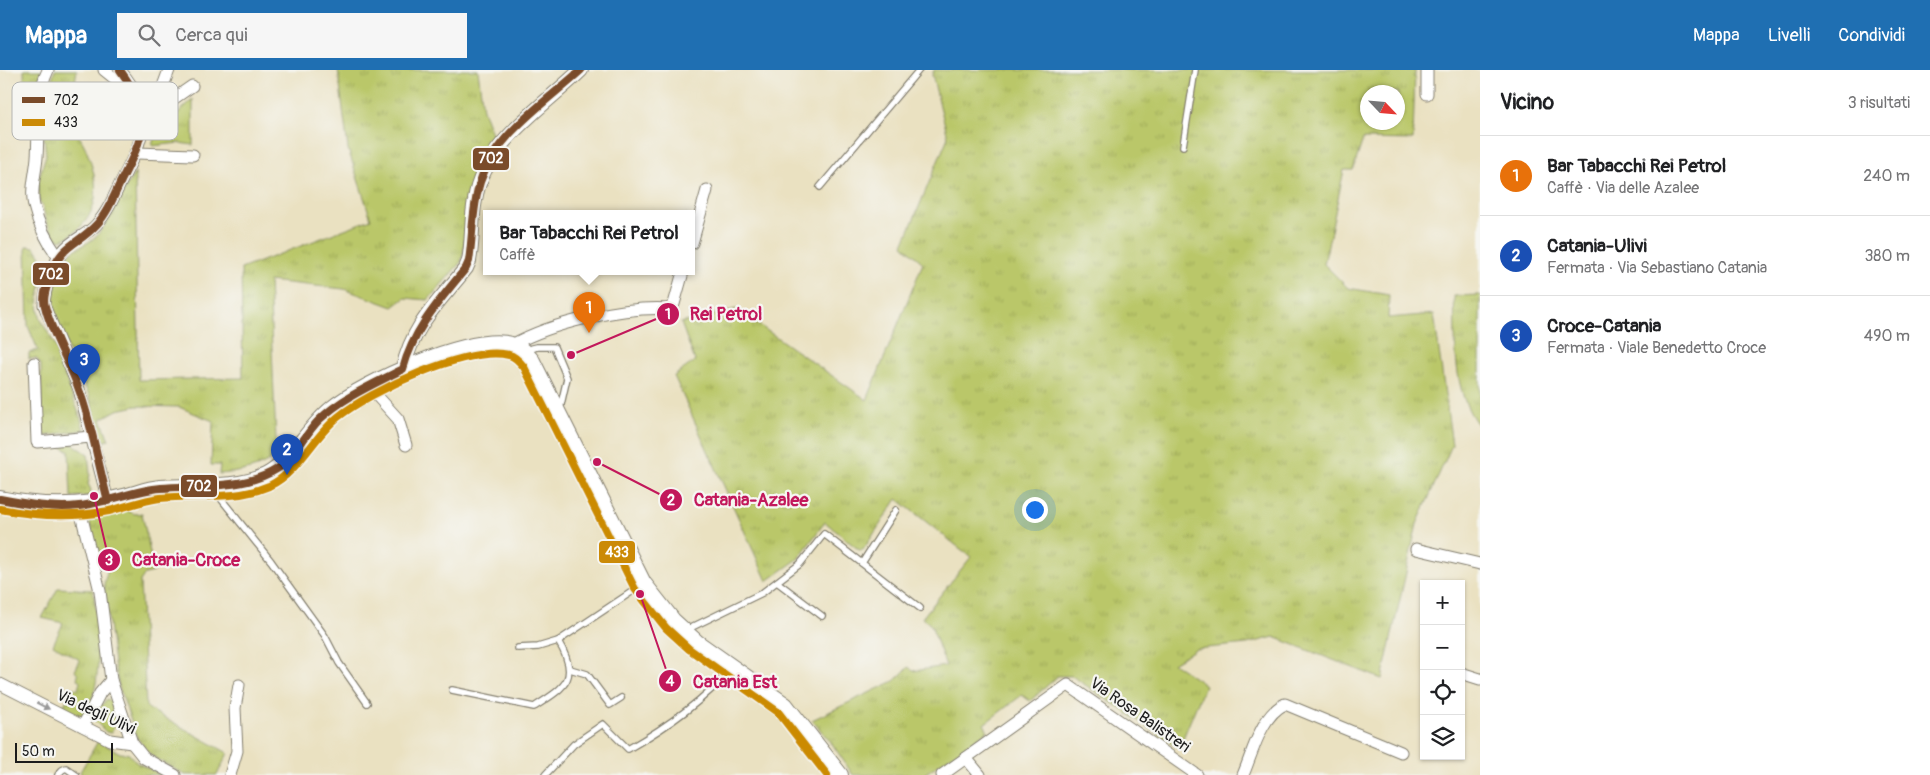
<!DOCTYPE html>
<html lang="it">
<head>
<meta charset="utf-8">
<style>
  body { margin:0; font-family:Pangolin,sans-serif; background:#f6f6f6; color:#202124 }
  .controls { position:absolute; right:15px; bottom:15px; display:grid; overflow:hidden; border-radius:0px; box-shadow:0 1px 4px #0004 }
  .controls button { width:45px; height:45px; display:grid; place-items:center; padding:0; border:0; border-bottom:1px solid #e0e0e0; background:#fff; color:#202124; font:25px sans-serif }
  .compass { position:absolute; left:1360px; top:15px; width:45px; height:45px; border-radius:50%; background:#fff; box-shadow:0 1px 4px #0004; rotate:116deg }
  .scale { position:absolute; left:15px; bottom:12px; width:98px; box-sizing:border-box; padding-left:5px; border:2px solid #1c1c1c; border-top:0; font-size:14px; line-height:18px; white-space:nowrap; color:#1c1c1c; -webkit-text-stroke:4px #f6f6f2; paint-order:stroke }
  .you { position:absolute; left:1034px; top:439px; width:18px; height:18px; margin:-12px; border:4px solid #fff; border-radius:50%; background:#1a73e8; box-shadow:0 0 0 8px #1a73e833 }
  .badge { display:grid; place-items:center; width:32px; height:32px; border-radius:50%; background:#1f6fb2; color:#fff; font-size:16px; font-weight:700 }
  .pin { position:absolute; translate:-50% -41px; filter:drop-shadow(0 1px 2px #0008) }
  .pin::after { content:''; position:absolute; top:26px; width:18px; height:15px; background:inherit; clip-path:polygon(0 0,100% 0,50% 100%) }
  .popup { position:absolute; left:483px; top:140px; width:212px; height:65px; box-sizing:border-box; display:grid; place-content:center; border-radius:0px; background:#fff; filter:drop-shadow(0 1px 4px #0005); font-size:16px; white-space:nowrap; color:#757577 }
  .popup b { font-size:19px; color:#202124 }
  .popup::after { content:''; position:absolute; left:50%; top:100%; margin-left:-10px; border:10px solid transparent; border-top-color:#fff }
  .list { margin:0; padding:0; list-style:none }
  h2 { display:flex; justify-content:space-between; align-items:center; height:65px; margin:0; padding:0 20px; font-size:21px }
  h2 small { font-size:16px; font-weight:400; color:#757577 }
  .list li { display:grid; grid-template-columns:32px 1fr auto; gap:15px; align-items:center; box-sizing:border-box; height:80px; padding:0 20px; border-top:1px solid #e0e0e0 }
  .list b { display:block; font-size:19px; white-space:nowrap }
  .list p { margin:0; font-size:16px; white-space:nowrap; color:#757577 }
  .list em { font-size:16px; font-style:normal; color:#757577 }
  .icon { flex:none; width:28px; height:28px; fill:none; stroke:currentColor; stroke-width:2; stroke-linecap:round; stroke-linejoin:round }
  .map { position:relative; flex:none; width:1480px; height:705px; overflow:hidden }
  header { display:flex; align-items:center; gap:30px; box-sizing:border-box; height:70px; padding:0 25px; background:#1f6fb2; color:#fff }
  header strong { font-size:24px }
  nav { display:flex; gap:28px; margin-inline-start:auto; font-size:18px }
  .search { width:350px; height:45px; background:#f6f6f6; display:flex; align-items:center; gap:12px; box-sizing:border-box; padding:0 18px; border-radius:0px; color:#757577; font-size:19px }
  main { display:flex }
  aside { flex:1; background:#fff }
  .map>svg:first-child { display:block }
  .grass { fill:url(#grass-tufts); stroke:#6b7242; fill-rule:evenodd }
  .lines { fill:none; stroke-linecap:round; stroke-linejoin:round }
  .service-casing { stroke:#837e6e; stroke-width:8 }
  .minor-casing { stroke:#837e6e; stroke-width:13 }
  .tertiary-casing { stroke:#837e6e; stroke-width:16 }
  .secondary-casing { stroke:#837e6e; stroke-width:18 }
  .service { stroke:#fff; stroke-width:5.5 }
  .minor { stroke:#fff; stroke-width:11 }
  .tertiary { stroke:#fff; stroke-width:14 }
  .secondary { stroke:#fff; stroke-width:16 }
  .bus-1-casing { stroke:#f6f6f2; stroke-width:11 }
  .bus-2-casing { stroke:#f6f6f2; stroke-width:11 }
  .bus-1 { stroke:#7a4b2a; stroke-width:8 }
  .bus-2 { stroke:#cb8a06; stroke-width:8 }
  .oneway { fill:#999 }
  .labels { text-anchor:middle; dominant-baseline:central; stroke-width:4.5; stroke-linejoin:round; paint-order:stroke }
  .street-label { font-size:16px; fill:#1c1c1c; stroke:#f6f6f2 }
  .key { fill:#f6f6f2; stroke:#b5b5b2; stroke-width:1 }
  .key-label { font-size:14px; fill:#1c1c1c }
  .leader { fill:none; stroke:#c2185b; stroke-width:2 }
  .callout-dot { fill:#c2185b; stroke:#f6f6f2; stroke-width:2 }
  .mark-label { font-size:15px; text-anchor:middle; font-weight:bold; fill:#fff }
  .callout-label { font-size:18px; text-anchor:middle; font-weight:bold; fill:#c2185b; stroke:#f6f6f2; stroke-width:4.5; stroke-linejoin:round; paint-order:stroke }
  .line-badge { stroke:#f6f6f2; stroke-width:2 }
  .badge-label { font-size:14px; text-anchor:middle; font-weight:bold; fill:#fff }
</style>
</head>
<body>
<header>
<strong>Mappa</strong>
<div class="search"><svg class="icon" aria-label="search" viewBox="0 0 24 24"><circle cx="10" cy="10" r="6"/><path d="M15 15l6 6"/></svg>Cerca qui</div>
<nav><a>Mappa</a><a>Livelli</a><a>Condividi</a></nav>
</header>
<main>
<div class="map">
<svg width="1480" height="705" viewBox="0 0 1480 705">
  <defs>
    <pattern id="grass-tufts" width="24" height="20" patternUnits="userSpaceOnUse" patternTransform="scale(1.25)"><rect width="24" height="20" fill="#bac769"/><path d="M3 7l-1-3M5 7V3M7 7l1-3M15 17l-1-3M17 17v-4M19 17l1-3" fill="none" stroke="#9faa5a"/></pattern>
  </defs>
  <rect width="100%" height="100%" fill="#f6f6f2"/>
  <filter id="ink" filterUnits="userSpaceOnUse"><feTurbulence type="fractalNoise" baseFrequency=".02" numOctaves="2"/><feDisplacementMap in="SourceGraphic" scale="10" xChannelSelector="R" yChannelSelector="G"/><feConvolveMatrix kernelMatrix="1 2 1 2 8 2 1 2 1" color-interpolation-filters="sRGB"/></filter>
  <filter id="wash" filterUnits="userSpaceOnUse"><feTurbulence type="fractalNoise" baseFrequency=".0096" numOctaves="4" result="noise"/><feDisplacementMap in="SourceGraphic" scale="20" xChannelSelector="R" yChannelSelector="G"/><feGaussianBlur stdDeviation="1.12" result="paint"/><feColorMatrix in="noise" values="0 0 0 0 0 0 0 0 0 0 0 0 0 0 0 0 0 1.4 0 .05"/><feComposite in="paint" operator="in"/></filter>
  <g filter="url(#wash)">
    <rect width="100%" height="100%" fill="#eae1c1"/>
    <g class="grass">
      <path d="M24,0H41L29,64L26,66Z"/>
      <path d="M55,0H77C74,15 72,43 75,58C77,63 85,75 87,82C98,110 102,138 77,160C72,164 67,168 61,170L54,167L46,150L42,134L39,132L38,111L46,85L44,67L46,27Z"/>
      <path d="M338,0H478L483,40L495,71L473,104L466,139L464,180L461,192L428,230L405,228L393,237L344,219L269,211L276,370L284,379C266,398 244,402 219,404L220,395H211L213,351L179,337L136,336L117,340L101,349L109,370L101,372L89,325L50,240C46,222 57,191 73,181C82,175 92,172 99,163C114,145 121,122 135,103L139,310L243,308L241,199L371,149L348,79Z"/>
      <path d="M934,0H1415L1413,70L1363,69L1353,100H1344L1324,194L1348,218L1389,225L1388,248L1434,244L1452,375L1417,454L1382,609L1274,567L1247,574L1196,579L1173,593L1205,615L1179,678L1072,606H1058L1030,631L1022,625L984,654L988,661L923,705H853L833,675L812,650L894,611L909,597L913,601L946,596L931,555L922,548L971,487L897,429L863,480H859L825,452L798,489L767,511L674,306L695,291L681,253L736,239L867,330L923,193L903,175L948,67L932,5ZM1368,22H1398V52H1368Z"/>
      <path d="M193,29V75L179,73L152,76L155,65Z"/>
      <path d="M26,176L34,177C54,197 35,219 39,242C41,254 49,263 54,273C61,288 64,302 69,317C74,332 80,343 84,360L45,366L42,365L41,295L36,288L29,289V283L38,280L28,256Z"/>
      <path d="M1480,225V357C1451,324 1456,267 1454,226Z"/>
      <path d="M73,374L88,384L90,404L88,414L91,420L89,426L71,427L69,381L57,375Z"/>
      <path d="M116,436L135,444L142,443L154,502L145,504L140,511L146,636L149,639L228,683L217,705H185L152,686L137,668L119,617L114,593L104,514L110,491L95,484L88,441Z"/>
      <path d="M58,518L93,520C98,550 107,630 78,649L64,640L63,637L73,618L78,619L80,612L77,609L78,605L75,601L80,590L53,575L63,553L42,548Z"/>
      <path d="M107,629L111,631L117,650L111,663L106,662L94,650L97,641Z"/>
      <path d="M98,671L120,683L129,684L137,693L162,705H82L80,702Z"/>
    </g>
  </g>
  <g filter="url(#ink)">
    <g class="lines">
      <defs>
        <g id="service">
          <path d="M1183,76L1195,0"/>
          <path d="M820,117L919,0"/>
          <path d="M524,280L537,277H554L567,308L560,339"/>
          <path d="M214,420L271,491L325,566L339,593L367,633"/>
          <path d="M862,493L896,440"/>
          <path d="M777,512L822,546"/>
          <path d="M686,560L762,523L800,494L824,464L920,538"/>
          <path d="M518,578L538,577L558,571L642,515"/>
          <path d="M570,599L587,604L610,635L621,628"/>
          <path d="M452,620L534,637C565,617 581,609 558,571"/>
          <path d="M58,705L62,700L66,698L76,705"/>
          <path d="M545,705L574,674L603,654L628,679C665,658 703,631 731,599"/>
        </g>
        <g id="minor">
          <path d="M48,0C35,27 39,58 37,87C36,103 30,120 34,136C38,154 48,173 59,188"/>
          <path d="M104,0L130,21"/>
          <path d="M1427,0V24"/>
          <path d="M153,43L192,16"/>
          <path d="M143,60L153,43L169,0"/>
          <path d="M137,83L193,85"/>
          <path d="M692,173L707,120"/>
          <path d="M512,275C550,253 625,236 669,239L674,234L683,202"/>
          <path d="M34,293L37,372L91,367"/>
          <path d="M369,317L398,349L406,375"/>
          <path d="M108,431L79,319L44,235C45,219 52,194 63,181C71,170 86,166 96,155C107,143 114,127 121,112C144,67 156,44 120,0"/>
          <path d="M79,436L100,521L111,610L132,673L144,688L175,705"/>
          <path d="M1416,479L1480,494"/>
          <path d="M1461,603L1480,609"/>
          <path d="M0,614L110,670L132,673"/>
          <path d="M83,656L100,623L111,610"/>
          <path d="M966,688L980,705"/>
          <path d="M230,705L237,681L235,638L239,615"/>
          <path d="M942,705L1068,615L1197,705"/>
          <path d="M1243,705C1253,682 1261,645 1285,634L1401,682"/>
        </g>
        <path id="tertiary" d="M403,299C413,254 439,232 466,198L469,191C473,171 471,150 475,130C483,74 543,37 581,0"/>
        <path id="secondary" d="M0,429C43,438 82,438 124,427C136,424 148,419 160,418C194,415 234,421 266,406C294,391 307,359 332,339C363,313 472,264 511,275C520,277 526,284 532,291L643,513L673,551L696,572L785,635L840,705"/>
      </defs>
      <use href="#service" class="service-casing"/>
      <use href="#minor" class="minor-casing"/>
      <use href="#tertiary" class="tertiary-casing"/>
      <use href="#secondary" class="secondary-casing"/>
      <use href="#service" class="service"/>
      <use href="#minor" class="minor"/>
      <use href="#tertiary" class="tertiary"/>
      <use href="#secondary" class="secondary"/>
      <defs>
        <g id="bus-1">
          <path d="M0,429C26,434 53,439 79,436C107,433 134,420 161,418C198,415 244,420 277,399C295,388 304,365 319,350C343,327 374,314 403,299C414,258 440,230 466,198L469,191C473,164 472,138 480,112C495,65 546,32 581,0"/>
          <path d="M108,431C98,394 92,353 78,317C69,292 51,262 45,236C42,228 47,215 50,207C61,173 77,176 97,154C108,142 114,126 121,111C145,64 153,46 120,0"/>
        </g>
        <path id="bus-2" d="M0,439C36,446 72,448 109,441C126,437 143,430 160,428C197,424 234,431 269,416C299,402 313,367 338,347C370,321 468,275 509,285C515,286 520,292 524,297L635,519L666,558L689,579L778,642L827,705"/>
      </defs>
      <use href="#bus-1" class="bus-1-casing"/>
      <use href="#bus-2" class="bus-2-casing"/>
      <use href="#bus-1" class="bus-1"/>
      <use href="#bus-2" class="bus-2"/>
    </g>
    <defs><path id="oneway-solid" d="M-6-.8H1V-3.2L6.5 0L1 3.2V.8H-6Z" transform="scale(1.25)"/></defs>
    <use class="oneway" href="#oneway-solid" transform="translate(43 636) rotate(26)"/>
  </g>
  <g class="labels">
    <g class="street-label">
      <text transform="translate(96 642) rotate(25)">Via degli Ulivi</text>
      <text transform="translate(1140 645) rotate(35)">Via Rosa Balistreri</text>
    </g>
  </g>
  <rect x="12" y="12" width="166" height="58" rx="8" class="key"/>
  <rect x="22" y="27" width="23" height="6" fill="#7a4b2a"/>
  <rect x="22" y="49" width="23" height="7" fill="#cb8a06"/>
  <g class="key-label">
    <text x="54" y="35">702</text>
    <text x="54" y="57">433</text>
  </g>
  <path class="leader" d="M571 285L668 244M597 392L671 430M94 426L109 490M640 524L670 611"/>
  <g class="callout-dot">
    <circle cx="571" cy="285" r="5"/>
    <circle cx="597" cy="392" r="5"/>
    <circle cx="94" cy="426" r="5"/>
    <circle cx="640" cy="524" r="5"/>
    <circle cx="668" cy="244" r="12"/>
    <circle cx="671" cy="430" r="12"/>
    <circle cx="109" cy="490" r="12"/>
    <circle cx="670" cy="611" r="12"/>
  </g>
  <g class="mark-label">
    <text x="668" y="249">1</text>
    <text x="671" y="435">2</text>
    <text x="109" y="495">3</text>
    <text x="670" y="616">4</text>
  </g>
  <g class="callout-label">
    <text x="726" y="250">Rei Petrol</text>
    <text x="751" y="436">Catania-Azalee</text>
    <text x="186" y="496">Catania-Croce</text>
    <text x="735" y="618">Catania Est</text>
  </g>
  <g class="line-badge">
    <rect x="472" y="77" width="38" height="24" rx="5" fill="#7a4b2a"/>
    <rect x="32" y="192" width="38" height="24" rx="5" fill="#7a4b2a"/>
    <rect x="180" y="404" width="38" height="24" rx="5" fill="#7a4b2a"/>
    <rect x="598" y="470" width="38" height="24" rx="5" fill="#cb8a06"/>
  </g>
  <g class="badge-label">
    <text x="491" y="93">702</text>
    <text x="51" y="209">702</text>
    <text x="199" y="421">702</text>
    <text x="617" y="487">433</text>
  </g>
</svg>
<div class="controls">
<button>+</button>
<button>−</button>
<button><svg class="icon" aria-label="locate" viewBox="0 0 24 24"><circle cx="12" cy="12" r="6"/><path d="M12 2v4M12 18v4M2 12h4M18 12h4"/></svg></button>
<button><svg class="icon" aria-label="layers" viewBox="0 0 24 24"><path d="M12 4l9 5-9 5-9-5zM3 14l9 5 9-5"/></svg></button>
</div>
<svg class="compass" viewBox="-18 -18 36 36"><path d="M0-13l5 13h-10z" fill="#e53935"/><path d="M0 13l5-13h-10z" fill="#757577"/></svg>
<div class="scale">50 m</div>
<div class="you"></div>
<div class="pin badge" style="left:589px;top:263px;background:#e8710a">1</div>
<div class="popup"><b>Bar Tabacchi Rei Petrol</b>Caffè</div>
<div class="pin badge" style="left:287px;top:405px;background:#1a4fb4">2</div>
<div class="pin badge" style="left:84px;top:315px;background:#1a4fb4">3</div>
</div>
<aside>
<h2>Vicino<small>3 risultati</small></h2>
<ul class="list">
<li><span class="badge" style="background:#e8710a">1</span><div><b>Bar Tabacchi Rei Petrol</b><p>Caffè · Via delle Azalee</p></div><em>240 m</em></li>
<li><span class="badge" style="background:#1a4fb4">2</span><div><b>Catania-Ulivi</b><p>Fermata · Via Sebastiano Catania</p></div><em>380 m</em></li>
<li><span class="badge" style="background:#1a4fb4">3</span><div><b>Croce-Catania</b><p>Fermata · Viale Benedetto Croce</p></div><em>490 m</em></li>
</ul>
</aside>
</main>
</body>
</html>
